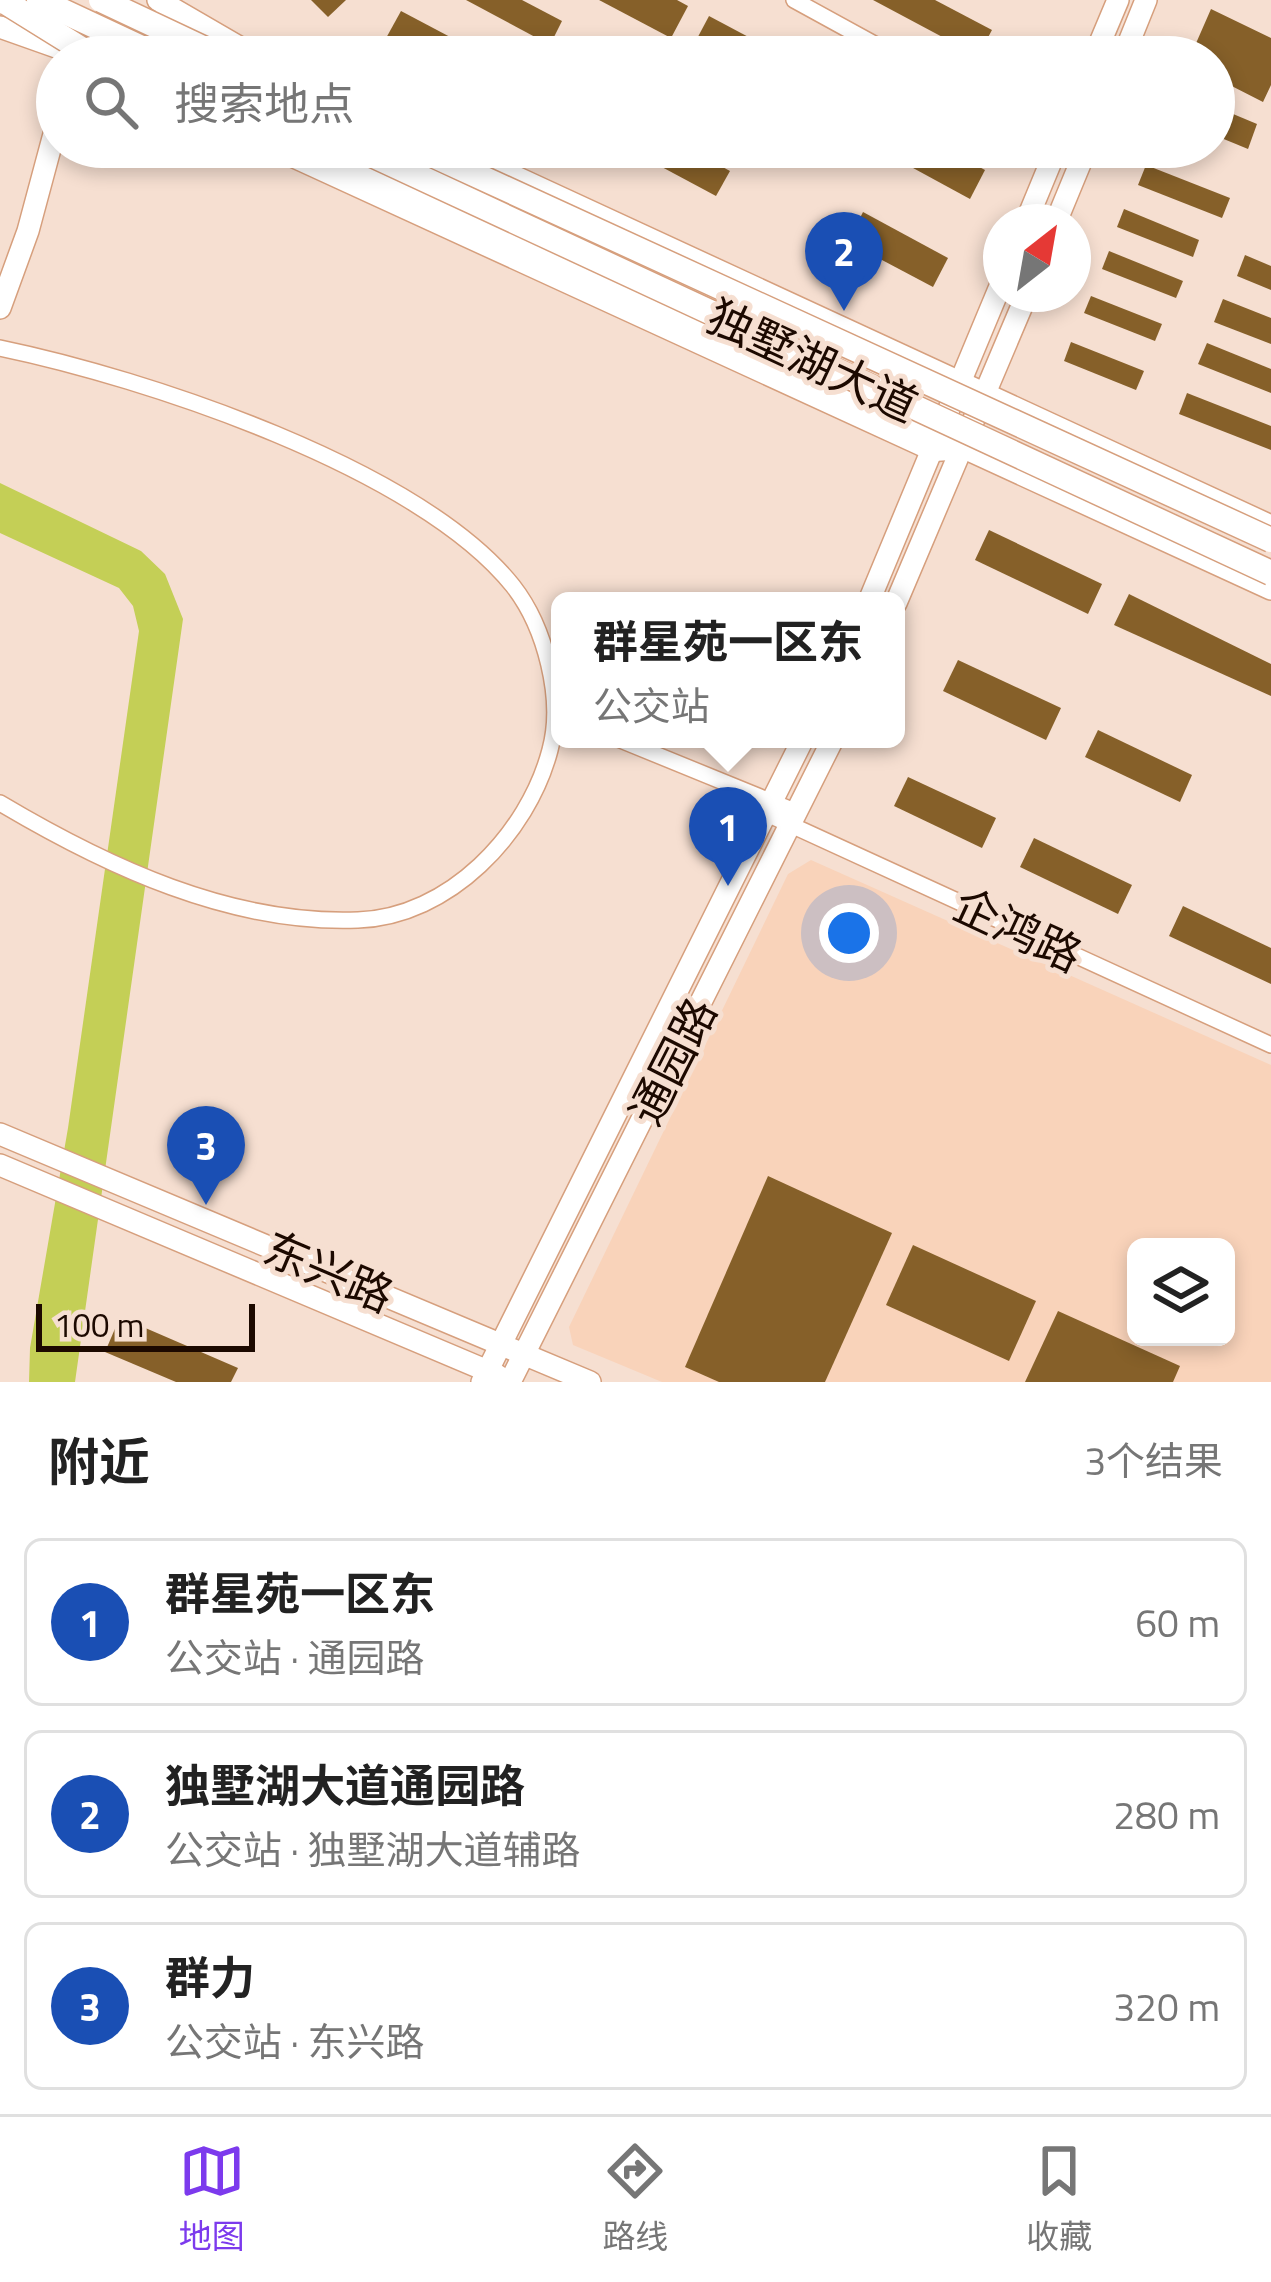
<!DOCTYPE html>
<html lang="zh">
<head>
<meta charset="utf-8">
<style>
  body { margin:0; font-family:"Titillium Web","Noto Sans SC",sans-serif; background:#f2f2f2; color:#222 }
  .controls { position:absolute; right:36px; bottom:36px; display:grid; overflow:hidden; border-radius:18px; box-shadow:0 6px 18px #0003 }
  .controls button { width:108px; height:108px; display:grid; place-items:center; padding:0; border:0; border-bottom:3px solid #e0e0e0; background:#fff; color:#222; font:60px sans-serif }
  .compass { position:absolute; left:983px; top:204px; width:108px; height:108px; border-radius:50%; background:#fff; box-shadow:0 6px 18px #0003; rotate:31deg }
  .scale { position:absolute; left:36px; bottom:30px; width:219px; box-sizing:border-box; padding-left:12px; border:6px solid #1c0900; border-top:0; font-size:33px; line-height:42px; white-space:nowrap; color:#1c0900; -webkit-text-stroke:9px #f6dfd1; paint-order:stroke }
  .you { position:absolute; left:849px; top:933px; width:42px; height:42px; margin:-30px; border:9px solid #fff; border-radius:50%; background:#1a73e8; box-shadow:0 0 0 18px #1a73e833 }
  .badge { display:grid; place-items:center; width:78px; height:78px; border-radius:50%; background:#7c3aed; color:#fff; font-size:39px; font-weight:700 }
  .pin { position:absolute; translate:-50% -99px; filter:drop-shadow(0 3px 6px #0008) }
  .pin::after { content:''; position:absolute; top:63px; width:42px; height:36px; background:inherit; clip-path:polygon(0 0,100% 0,50% 100%) }
  .popup { position:absolute; left:551px; top:592px; width:354px; height:156px; box-sizing:border-box; display:grid; place-content:center; border-radius:18px; background:#fff; filter:drop-shadow(0 3px 9px #0005); font-size:39px; white-space:nowrap; color:#767676 }
  .popup b { font-size:45px; color:#222 }
  .popup::after { content:''; position:absolute; left:50%; top:100%; margin-left:-24px; border:24px solid transparent; border-top-color:#fff }
  .list { margin:0; padding:0; list-style:none }
  h2 { display:flex; justify-content:space-between; align-items:center; height:156px; margin:0; padding:0 48px; font-size:51px }
  h2 small { font-size:39px; font-weight:400; color:#767676 }
  .list li { display:grid; grid-template-columns:78px 1fr auto; gap:36px; align-items:center; box-sizing:border-box; height:168px; margin:0 24px 24px; padding:0 24px; border:3px solid #e0e0e0; border-radius:18px }
  .list b { display:block; font-size:45px; white-space:nowrap }
  .list p { margin:0; font-size:39px; white-space:nowrap; color:#767676 }
  .list em { font-size:39px; font-style:normal; color:#767676 }
  .icon { flex:none; width:66px; height:66px; fill:none; stroke:currentColor; stroke-width:2; stroke-linecap:round; stroke-linejoin:round }
  .map { position:relative; flex:none; width:1271px; height:1382px; overflow:hidden }
  .search { position:absolute; background:#fff; box-shadow:0 6px 18px #0003; left:36px; right:36px; top:36px; height:132px; display:flex; align-items:center; gap:30px; box-sizing:border-box; padding:0 42px; border-radius:66px; color:#767676; font-size:45px }
  .sheet { height:732px; background:#fff }
  nav { display:flex; justify-content:space-around; align-items:center; box-sizing:border-box; height:168px; border-top:3px solid #e0e0e0; background:#fff; font-size:33px; color:#767676 }
  nav a { display:grid; justify-items:center; gap:6px }
  nav .on { color:#7c3aed }
  .map>svg:first-child { display:block }
  .built { fill:#f9d3ba; fill-rule:evenodd }
  .water { fill:#c4cf56 }
  .building { fill:#866029 }
  .lines { fill:none; stroke-linecap:round; stroke-linejoin:round }
  .minor-casing { stroke:#d69f7d; stroke-width:18 }
  .major-casing { stroke:#d69f7d; stroke-width:24 }
  .highway-casing { stroke:#d69f7d; stroke-width:27 }
  .minor { stroke:#fff; stroke-width:15 }
  .major { stroke:#fff; stroke-width:21 }
  .highway { stroke:#fff; stroke-width:24 }
  .highway-bridge-casing { stroke:#d69f7d; stroke-width:27; stroke-linecap:butt }
  .highway-bridge { stroke:#fff; stroke-width:24 }
  .labels { text-anchor:middle; dominant-baseline:central; stroke-width:10; stroke-linejoin:round; paint-order:stroke }
  .street-label { font-size:45px; fill:#1c0900; stroke:#f6dfd1 }
</style>
</head>
<body>
<div class="map">
<svg width="1271" height="1382" viewBox="0 0 1271 1382">
  <rect width="100%" height="100%" fill="#f6dfd1"/>
  <path class="built" d="M811,860L1271,1065V1382H662L573,1345L569,1327L788,874ZM1136,1247H1226V1337H1136Z"/>
  <path class="water" d="M0,483L141,551L165,574L183,619L75,1382H29L30,1348L68,1128L139,631L133,606L119,588L0,533Z"/>
  <g class="building">
    <path d="M311,0H346L328,17Z"/>
    <path d="M466,0H522L562,21L550,45Z"/>
    <path d="M599,0H677L688,6L671,38Z"/>
    <path d="M873,0H935L992,30L978,56Z"/>
    <path d="M1211,9L1271,38V85L1263,102L1214,77V57H1190Z"/>
    <path d="M401,11L488,57H417L385,40Z"/>
    <path d="M709,16L786,57H709L692,48Z"/>
    <path d="M1214,106L1257,124L1248,149L1214,135Z"/>
    <path d="M651,147H686L730,171L716,196L645,158Z"/>
    <path d="M896,147H942L985,170L970,199L891,156Z"/>
    <path d="M1146,165L1230,198L1222,218L1138,185Z"/>
    <path d="M1124,209L1199,240L1193,257L1117,227Z"/>
    <path d="M863,212L948,258L933,287L848,242Z"/>
    <path d="M1109,251L1183,281L1176,298L1102,269Z"/>
    <path d="M1245,255L1271,266V290L1237,276Z"/>
    <path d="M1091,296L1162,324L1155,341L1084,313Z"/>
    <path d="M1223,299L1271,318V344L1214,322Z"/>
    <path d="M1071,342L1144,371L1136,390L1064,361Z"/>
    <path d="M1207,343L1271,369V393L1198,364Z"/>
    <path d="M1187,393L1271,426V450L1179,414Z"/>
    <path d="M989,530L1102,584L1088,614L975,560Z"/>
    <path d="M1129,594L1271,664V696L1114,625Z"/>
    <path d="M958,660L1061,708L1046,740L943,691Z"/>
    <path d="M1098,730L1192,775L1180,802L1085,757Z"/>
    <path d="M908,777L996,818L982,848L894,806Z"/>
    <path d="M1034,838L1132,885L1118,914L1020,867Z"/>
    <path d="M1183,906L1271,948V984L1169,936Z"/>
    <path d="M768,1176L892,1233L825,1382H719L685,1367Z"/>
    <path d="M913,1245L1036,1301L1009,1361L886,1305Z"/>
    <path d="M1058,1311L1180,1366L1173,1382H1025Z"/>
    <path d="M120,1317L238,1368L231,1382H176L105,1352Z"/>
  </g>
  <g class="lines">
    <defs>
      <g id="minor">
        <path d="M794,0L898,57"/>
        <path d="M0,348C145,378 419,468 513,586C545,627 564,699 550,750C528,834 449,917 358,920C231,925 106,866 0,803"/>
        <path d="M618,739L797,812"/>
        <path d="M765,813L1271,1045"/>
      </g>
      <g id="major">
        <path d="M158,0L256,57"/>
        <path d="M0,27L79,55"/>
        <path d="M74,53C121,26 140,14 195,25"/>
        <path d="M1094,57L1118,0"/>
        <path d="M1123,57L1146,0"/>
        <path d="M309,147L1271,589"/>
        <path d="M451,147L1271,526"/>
        <path d="M1026,222L1057,147"/>
        <path d="M1056,222L1087,147"/>
        <path d="M0,308L28,231L57,123"/>
        <path d="M869,601L1001,284"/>
        <path d="M896,603L1027,294"/>
        <path d="M0,1134L590,1382"/>
        <path d="M0,1165L497,1375"/>
        <path d="M482,1382L803,739"/>
        <path d="M510,1382L833,739"/>
      </g>
      <path id="highway" d="M276,147L934,449L964,447"/>
    </defs>
    <use href="#minor" class="minor-casing"/>
    <use href="#major" class="major-casing"/>
    <use href="#highway" class="highway-casing"/>
    <use href="#minor" class="minor"/>
    <use href="#major" class="major"/>
    <use href="#highway" class="highway"/>
    <defs>
      <g id="highway-bridge">
        <path d="M39,0L161,57"/>
        <path d="M101,0L222,57"/>
        <path d="M7,3L94,57"/>
        <path d="M355,147L1271,573"/>
        <path d="M415,147L1271,540"/>
      </g>
    </defs>
    <use href="#highway-bridge" class="highway-bridge-casing"/>
    <use href="#highway-bridge" class="highway-bridge"/>
  </g>
  <g class="labels">
    <g class="street-label">
      <text transform="translate(813 360) rotate(25)">独墅湖大道</text>
      <text transform="translate(1018 929) rotate(25)">企鸿路</text>
      <text transform="translate(672 1061) rotate(-63)">通园路</text>
      <text transform="translate(329 1271) rotate(23)">东兴路</text>
    </g>
  </g>
</svg>
<div class="controls">
<button><svg class="icon" aria-label="layers" viewBox="0 0 24 24"><path d="M12 4l9 5-9 5-9-5zM3 14l9 5 9-5"/></svg></button>
</div>
<svg class="compass" viewBox="-18 -18 36 36"><path d="M0-13l5 13h-10z" fill="#e53935"/><path d="M0 13l5-13h-10z" fill="#767676"/></svg>
<div class="scale">100 m</div>
<div class="you"></div>
<div class="pin badge" style="left:728px;top:886px;background:#1a4fb4">1</div>
<div class="popup"><b>群星苑一区东</b>公交站</div>
<div class="pin badge" style="left:844px;top:311px;background:#1a4fb4">2</div>
<div class="pin badge" style="left:206px;top:1205px;background:#1a4fb4">3</div>
<div class="search"><svg class="icon" aria-label="search" viewBox="0 0 24 24"><circle cx="10" cy="10" r="6"/><path d="M15 15l6 6"/></svg>搜索地点</div>
</div>
<section class="sheet">
<h2>附近<small>3个结果</small></h2>
<ul class="list">
<li><span class="badge" style="background:#1a4fb4">1</span><div><b>群星苑一区东</b><p>公交站 · 通园路</p></div><em>60 m</em></li>
<li><span class="badge" style="background:#1a4fb4">2</span><div><b>独墅湖大道通园路</b><p>公交站 · 独墅湖大道辅路</p></div><em>280 m</em></li>
<li><span class="badge" style="background:#1a4fb4">3</span><div><b>群力</b><p>公交站 · 东兴路</p></div><em>320 m</em></li>
</ul>
</section>
<nav>
<a class="on"><svg class="icon" aria-label="map" viewBox="0 0 24 24"><path d="M3 6l6-2 6 2 6-2v14l-6 2-6-2-6 2zM9 4v14M15 6v14"/></svg>地图</a>
<a><svg class="icon" aria-label="directions" viewBox="0 0 24 24"><path d="M12 3l9 9-9 9-9-9zM9 14v-3h6M13 9l2 2-2 2"/></svg>路线</a>
<a><svg class="icon" aria-label="saved" viewBox="0 0 24 24"><path d="M7 4h10v16l-5-4-5 4z"/></svg>收藏</a>
</nav>
</body>
</html>
